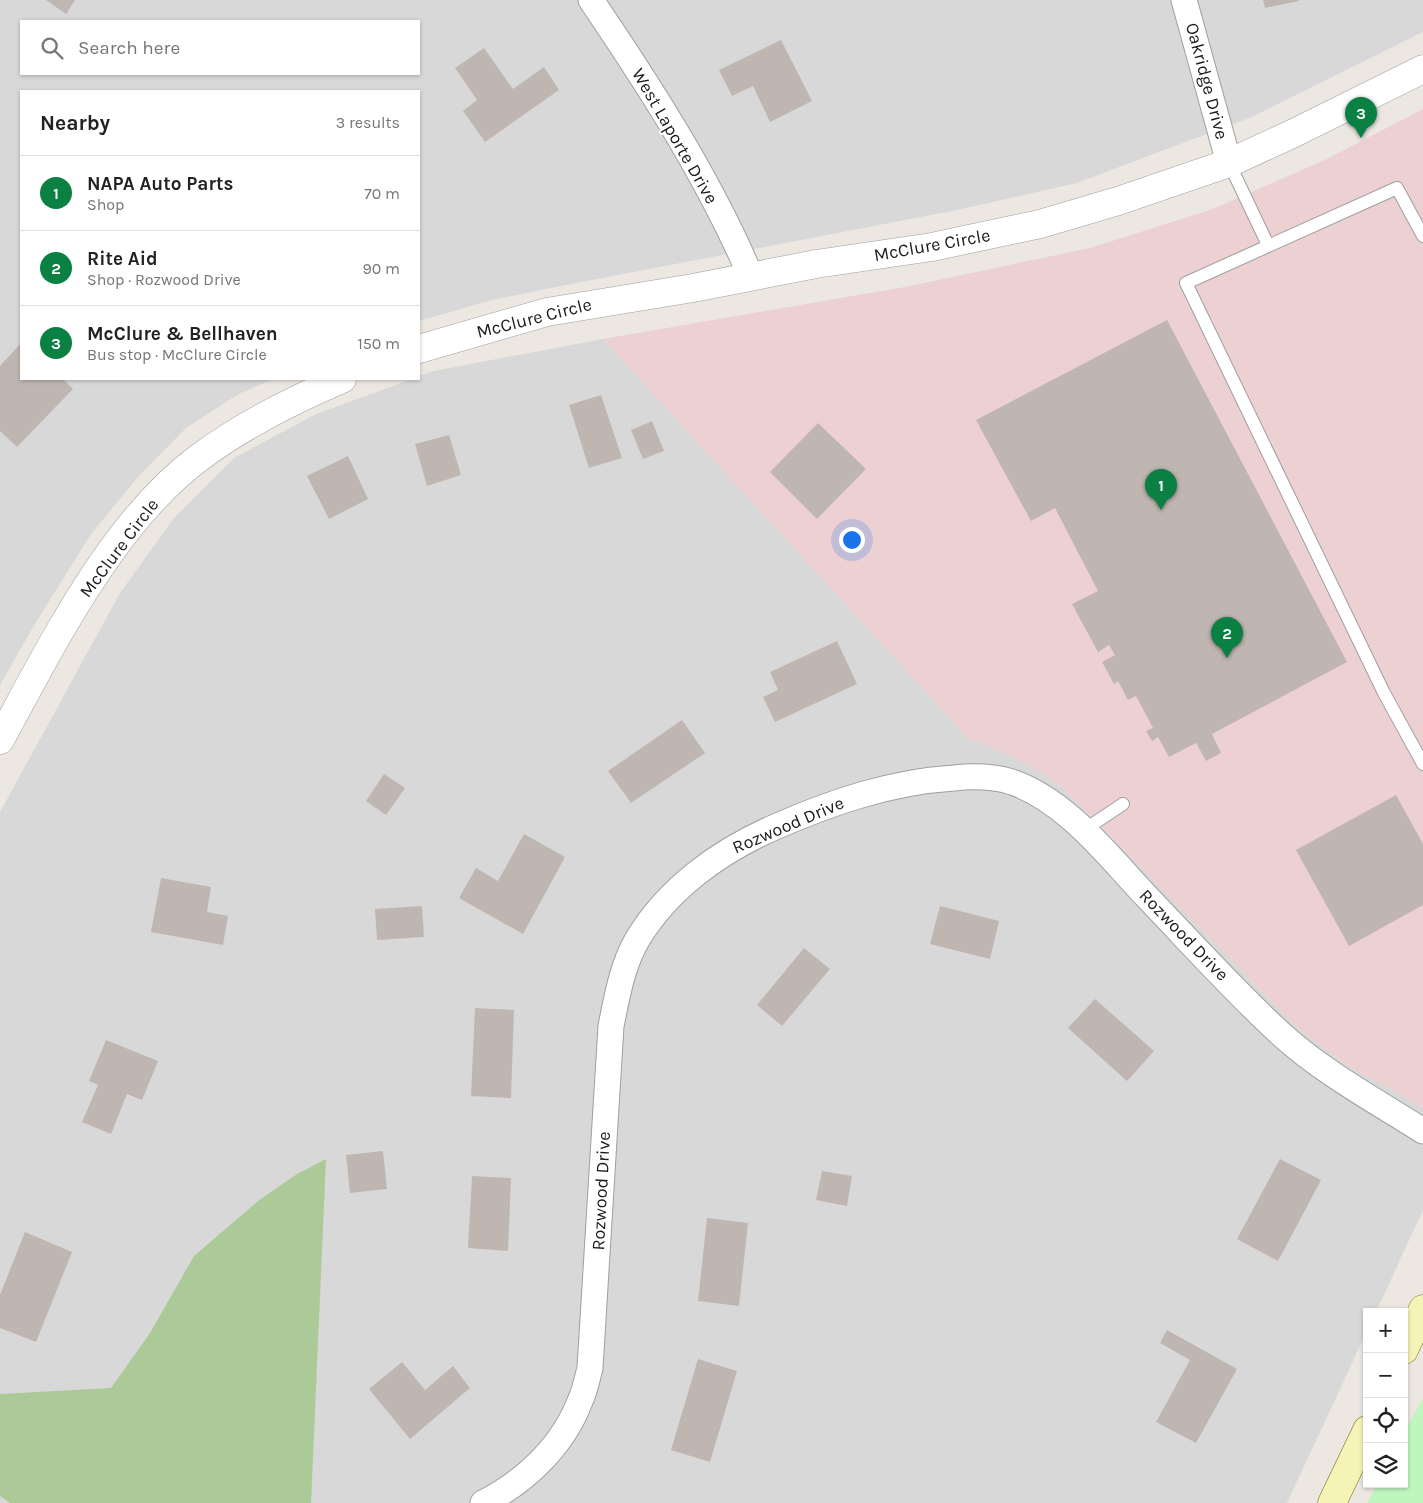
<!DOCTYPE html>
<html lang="en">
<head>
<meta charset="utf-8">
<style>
  body { margin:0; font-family:Karla,sans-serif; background:#f2f2f2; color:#222 }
  .controls { position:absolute; right:15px; bottom:15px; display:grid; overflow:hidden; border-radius:0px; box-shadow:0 1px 4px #0004 }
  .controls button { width:45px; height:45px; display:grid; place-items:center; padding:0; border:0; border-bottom:1px solid #e0e0e0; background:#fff; color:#222; font:25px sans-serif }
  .you { position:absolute; left:851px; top:539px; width:18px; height:18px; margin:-12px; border:4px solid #fff; border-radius:50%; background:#1a73e8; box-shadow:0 0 0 8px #1a73e833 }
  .badge { display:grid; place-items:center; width:32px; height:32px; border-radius:50%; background:#0b8043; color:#fff; font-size:16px; font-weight:700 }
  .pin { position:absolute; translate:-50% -41px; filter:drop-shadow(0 1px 2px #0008) }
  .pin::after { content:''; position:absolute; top:26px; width:18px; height:15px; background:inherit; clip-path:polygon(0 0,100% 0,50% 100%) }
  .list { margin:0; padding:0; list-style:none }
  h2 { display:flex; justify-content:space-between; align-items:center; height:65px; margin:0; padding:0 20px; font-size:21px }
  h2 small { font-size:16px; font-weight:400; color:#767676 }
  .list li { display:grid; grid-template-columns:32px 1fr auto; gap:15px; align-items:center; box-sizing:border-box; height:75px; padding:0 20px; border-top:1px solid #e0e0e0 }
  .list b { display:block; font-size:19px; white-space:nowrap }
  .list p { margin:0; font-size:16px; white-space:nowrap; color:#767676 }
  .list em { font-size:16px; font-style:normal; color:#767676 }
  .icon { flex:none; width:28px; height:28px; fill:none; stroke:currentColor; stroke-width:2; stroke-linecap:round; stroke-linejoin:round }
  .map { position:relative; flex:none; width:1423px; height:1503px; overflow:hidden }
  .search { position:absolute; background:#fff; box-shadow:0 1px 4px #0004; left:20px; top:20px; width:400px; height:55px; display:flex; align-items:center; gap:12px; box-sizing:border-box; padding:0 18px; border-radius:0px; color:#767676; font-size:19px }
  .panel { position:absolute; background:#fff; box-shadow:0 1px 4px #0004; left:20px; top:90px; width:400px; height:290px; border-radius:0px }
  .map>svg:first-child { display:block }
  .residential { fill:#d9d8d8; fill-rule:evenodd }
  .commercial { fill:#edd0d2 }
  .forest { fill:#abca97 }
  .park { fill:#bff6be }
  .building { fill:#c0b6b1 }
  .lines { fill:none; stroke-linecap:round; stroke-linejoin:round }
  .service-casing { stroke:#9f9f9f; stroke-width:14 }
  .minor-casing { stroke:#9f9f9f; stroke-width:27 }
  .tertiary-casing { stroke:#9f9f9f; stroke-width:29 }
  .secondary-casing { stroke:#696a0a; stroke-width:29 }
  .service { stroke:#fff; stroke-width:12 }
  .minor { stroke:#fff; stroke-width:25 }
  .tertiary { stroke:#fff; stroke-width:28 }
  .secondary { stroke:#f5f3b6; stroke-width:28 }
  .labels { text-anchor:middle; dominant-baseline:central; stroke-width:4; stroke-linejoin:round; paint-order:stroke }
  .street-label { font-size:18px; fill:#1b1b1b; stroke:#fff }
</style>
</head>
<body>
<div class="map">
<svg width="1423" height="1503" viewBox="0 0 1423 1503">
  <rect width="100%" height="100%" fill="#ece7e1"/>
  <g class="residential">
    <path d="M0,0H1423V32L1252,117L1077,183L957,210L566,285L492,300L419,321V91H21V379H273L237,395L186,428L139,476L91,534L33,627L0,685ZM21,21H419V74H21Z"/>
    <path d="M603,339L968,738L990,746L1019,760L1043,773L1065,790L1301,1031L1348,1066L1423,1107V1210L1376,1312H1367V1331L1287,1503H0V812L120,593L174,518L234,458L316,414L412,379H419V376L434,371Z"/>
  </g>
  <path class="commercial" d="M1423,109V1107L1348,1066L1301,1031L1065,790L1043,773L1019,760L990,746L968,738L603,339L905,287L1090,248L1213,209L1329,158Z"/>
  <path class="forest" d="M326,1159L311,1503H10L0,1496V1394L111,1388L150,1333L194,1256L258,1201L297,1174Z"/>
  <path class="park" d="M1423,1398V1503H1367L1377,1484H1404V1433Z"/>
  <g class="building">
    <path d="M46,0H75L66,14Z"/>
    <path d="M1263,0H1299V1L1265,8Z"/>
    <path d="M781,40L812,101L770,122L753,86L732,96L719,70Z"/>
    <path d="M484,48L513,89L544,67L559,90L485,142L463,111L477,100L455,68Z"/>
    <path d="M1167,320L1347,662L1212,734L1221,753L1206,761L1196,743L1169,757L1158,737L1152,741L1146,731L1153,728L1136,696L1128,700L1118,681L1114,684L1102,662L1115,655L1109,645L1098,652L1072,604L1098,591L1055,508L1031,521L976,420Z"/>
    <path d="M21,343V379H63L73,389L17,447L0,431V366Z"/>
    <path d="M601,395L622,458L589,468L569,405Z"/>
    <path d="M652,421L664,451L643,459L631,430Z"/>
    <path d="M818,423L866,469L817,519L770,472Z"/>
    <path d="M449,435L461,475L427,486L415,444Z"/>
    <path d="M348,456L368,499L329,519L307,476Z"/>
    <path d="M837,641L857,684L775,722L763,697L778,690L770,672Z"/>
    <path d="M682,720L705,753L631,803L608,771Z"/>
    <path d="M384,774L405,788L386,815L366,801Z"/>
    <path d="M1396,795L1423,844V905L1349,946L1296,850Z"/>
    <path d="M524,834L565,857L523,934L459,898L476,868L498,881Z"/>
    <path d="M161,878L211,887L207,912L228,916L223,945L151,932Z"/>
    <path d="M422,906L424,937L377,940L375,909Z"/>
    <path d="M940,906L999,921L990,959L930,944Z"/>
    <path d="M804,948L830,969L782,1026L757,1005Z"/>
    <path d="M1095,999L1154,1051L1127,1081L1068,1028Z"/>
    <path d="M475,1008L514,1010L511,1098L471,1096Z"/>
    <path d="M106,1040L158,1061L142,1100L127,1094L111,1134L82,1122L98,1085L89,1081Z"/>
    <path d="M383,1151L387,1189L350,1193L346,1155Z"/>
    <path d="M1280,1159L1321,1180L1278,1261L1237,1239Z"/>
    <path d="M822,1171L852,1176L847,1206L816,1200Z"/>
    <path d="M472,1176L511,1178L508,1251L468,1248Z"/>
    <path d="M707,1218L748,1223L739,1306L698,1301Z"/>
    <path d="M25,1232L72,1252L36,1342L0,1328V1295Z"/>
    <path d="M1167,1330L1237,1369L1196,1443L1156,1422L1190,1360L1160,1343Z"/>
    <path d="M698,1359L737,1371L710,1462L671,1450Z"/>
    <path d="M402,1362L425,1390L453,1366L470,1388L410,1439L369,1389Z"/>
  </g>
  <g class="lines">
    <defs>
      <g id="service">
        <path d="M1229,163L1268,245"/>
        <path d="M1423,236L1397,188L1186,283L1384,693L1423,764"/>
        <path d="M1084,830L1123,804"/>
      </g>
      <g id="minor">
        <path d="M591,0C650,87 710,180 751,277"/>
        <path d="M1184,0L1229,163"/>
        <path d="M483,1503C525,1482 563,1446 580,1401C585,1391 587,1379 590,1368L611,1026C617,997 622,966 637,940C668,888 720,851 775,827C832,802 891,782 954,778C973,776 993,776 1012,782C1067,801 1109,857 1148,898C1192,944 1235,992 1282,1035C1324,1073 1376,1101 1423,1131"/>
      </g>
      <g id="tertiary">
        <path d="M419,349L547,312L693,288L816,264L932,247L1040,224L1118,201L1229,163L1292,134L1423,69"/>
        <path d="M0,740C52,645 112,522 200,457C243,425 293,400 342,379"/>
      </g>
      <g id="secondary">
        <path d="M1404,1350L1423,1309"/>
        <path d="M1332,1503L1367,1430"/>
      </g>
    </defs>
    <use href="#service" class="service-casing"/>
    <use href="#minor" class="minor-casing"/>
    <use href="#tertiary" class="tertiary-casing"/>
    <use href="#secondary" class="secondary-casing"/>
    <use href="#service" class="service"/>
    <use href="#minor" class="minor"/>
    <use href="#tertiary" class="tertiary"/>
    <use href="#secondary" class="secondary"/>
  </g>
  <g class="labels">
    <g class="street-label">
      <text transform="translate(1207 81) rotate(75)">Oakridge Drive</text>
      <text transform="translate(675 136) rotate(60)">West Laporte Drive</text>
      <text transform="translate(932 245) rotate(-10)">McClure Circle</text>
      <text transform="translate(534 318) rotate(-14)">McClure Circle</text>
      <text transform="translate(119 548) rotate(-53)">McClure Circle</text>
      <text transform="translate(788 825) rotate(-23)">Rozwood Drive</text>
      <text transform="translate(1184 935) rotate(46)">Rozwood Drive</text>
      <text transform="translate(601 1191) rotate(-87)">Rozwood Drive</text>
    </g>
  </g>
</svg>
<div class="controls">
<button>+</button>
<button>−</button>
<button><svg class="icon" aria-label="locate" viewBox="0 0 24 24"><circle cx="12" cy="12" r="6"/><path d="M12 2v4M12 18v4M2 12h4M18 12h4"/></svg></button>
<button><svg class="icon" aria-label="layers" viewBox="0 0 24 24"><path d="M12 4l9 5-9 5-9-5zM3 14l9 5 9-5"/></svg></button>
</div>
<div class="you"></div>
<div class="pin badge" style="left:1161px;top:510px">1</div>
<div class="pin badge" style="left:1227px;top:658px">2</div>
<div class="pin badge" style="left:1361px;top:138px">3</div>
<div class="search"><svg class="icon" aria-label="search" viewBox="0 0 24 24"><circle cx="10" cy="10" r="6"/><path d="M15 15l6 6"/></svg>Search here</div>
<section class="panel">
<h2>Nearby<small>3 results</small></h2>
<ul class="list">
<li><span class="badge">1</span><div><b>NAPA Auto Parts</b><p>Shop</p></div><em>70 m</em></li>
<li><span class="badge">2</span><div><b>Rite Aid</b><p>Shop · Rozwood Drive</p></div><em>90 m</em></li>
<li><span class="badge">3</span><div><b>McClure &amp; Bellhaven</b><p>Bus stop · McClure Circle</p></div><em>150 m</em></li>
</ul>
</section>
</div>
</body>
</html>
